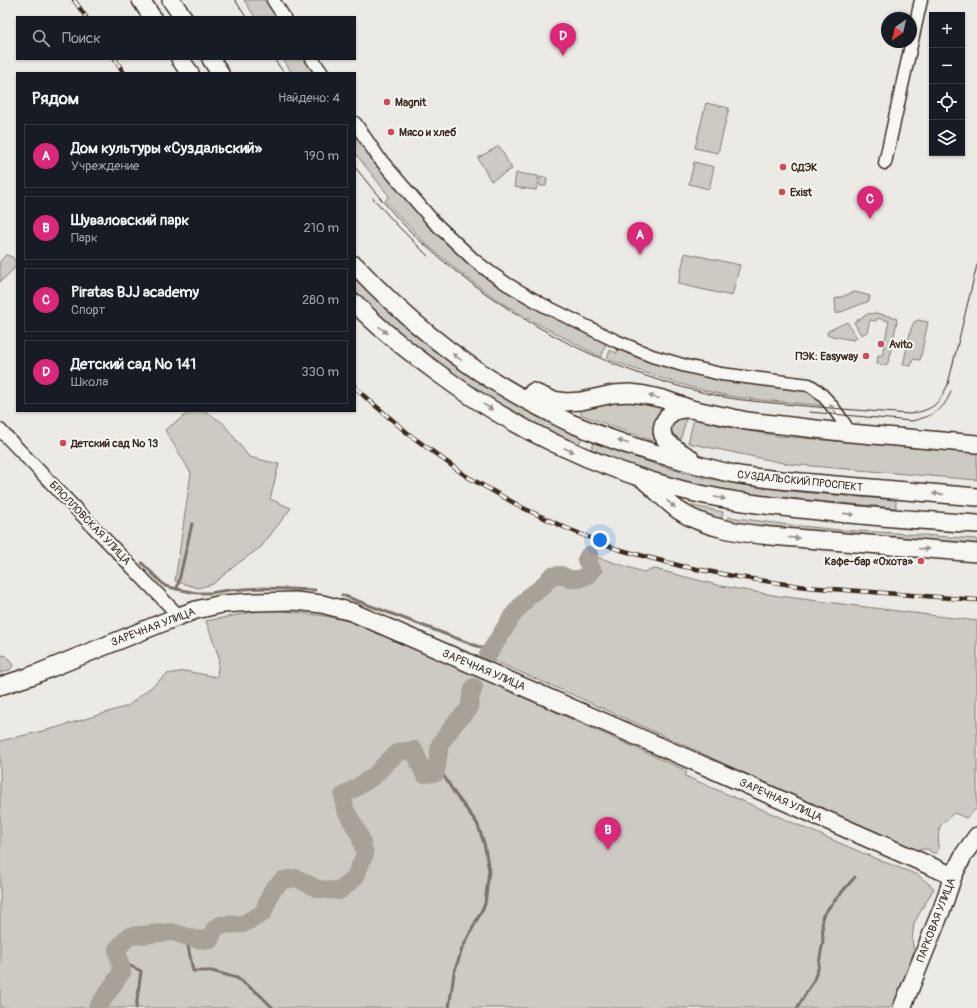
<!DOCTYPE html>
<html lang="ru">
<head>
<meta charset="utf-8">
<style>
  body { margin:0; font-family:Pangolin,sans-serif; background:#242831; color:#f1f3f6 }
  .controls { position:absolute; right:12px; top:12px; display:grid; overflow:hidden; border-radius:0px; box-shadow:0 1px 3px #0004 }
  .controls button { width:36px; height:36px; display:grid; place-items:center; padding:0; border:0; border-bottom:1px solid #363941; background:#171b24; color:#f1f3f6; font:20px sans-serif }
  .compass { position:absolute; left:881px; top:12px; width:36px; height:36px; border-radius:50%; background:#171b24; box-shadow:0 1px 3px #0004; rotate:214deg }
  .you { position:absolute; left:600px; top:540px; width:14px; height:14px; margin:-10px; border:3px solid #fff; border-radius:50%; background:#1a73e8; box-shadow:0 0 0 6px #1a73e833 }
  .badge { display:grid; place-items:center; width:26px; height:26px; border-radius:50%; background:#db2777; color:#fff; font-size:13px; font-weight:700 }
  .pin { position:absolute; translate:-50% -33px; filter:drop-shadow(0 1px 2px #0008) }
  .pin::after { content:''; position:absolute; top:21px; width:14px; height:12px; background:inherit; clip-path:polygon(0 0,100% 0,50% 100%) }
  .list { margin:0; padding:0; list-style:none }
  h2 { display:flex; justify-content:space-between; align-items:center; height:52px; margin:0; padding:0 16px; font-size:17px }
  h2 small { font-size:13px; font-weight:400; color:#9ea1a6 }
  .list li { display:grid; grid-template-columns:26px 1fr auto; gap:12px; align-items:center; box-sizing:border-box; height:64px; margin:0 8px 8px; padding:0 8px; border:1px solid #363941; border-radius:0px }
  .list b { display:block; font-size:15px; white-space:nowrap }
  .list p { margin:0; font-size:13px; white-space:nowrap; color:#9ea1a6 }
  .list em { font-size:13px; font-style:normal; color:#9ea1a6 }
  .icon { flex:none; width:22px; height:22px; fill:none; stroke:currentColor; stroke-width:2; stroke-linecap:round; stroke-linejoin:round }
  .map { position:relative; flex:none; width:977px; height:1008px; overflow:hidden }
  .search { position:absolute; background:#171b24; box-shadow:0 1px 3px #0004; left:16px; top:16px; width:340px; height:44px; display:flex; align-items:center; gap:10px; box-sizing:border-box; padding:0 14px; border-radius:0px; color:#9ea1a6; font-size:15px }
  .panel { position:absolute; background:#171b24; box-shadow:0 1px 3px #0004; left:16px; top:72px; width:340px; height:340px; border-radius:0px }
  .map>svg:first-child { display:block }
  .green { fill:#cdcac4; stroke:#847a71 }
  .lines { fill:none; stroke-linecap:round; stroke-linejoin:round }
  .stream { stroke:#7c7167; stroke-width:3 }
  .river { stroke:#a8a198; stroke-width:18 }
  .street-casing { stroke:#3b2a1e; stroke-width:15 }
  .secondary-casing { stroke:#3b2a1e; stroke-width:20 }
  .street { stroke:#f6f6f2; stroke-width:12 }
  .secondary { stroke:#f6f6f2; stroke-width:17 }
  .tram { stroke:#3b2a1e; stroke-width:1 }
  .rail-casing { stroke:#3b2a1e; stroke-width:4.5 }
  .rail { stroke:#f6f6f2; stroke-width:3; stroke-dasharray:9; stroke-linecap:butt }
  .oneway { fill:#989088 }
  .poi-dot { fill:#d1495b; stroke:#f6f6f2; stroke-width:1.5 }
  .labels { text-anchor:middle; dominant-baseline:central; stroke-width:4; stroke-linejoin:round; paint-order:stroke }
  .poi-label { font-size:11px; font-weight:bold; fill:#3b2a1e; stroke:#f6f6f2; text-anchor:start }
  .street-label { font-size:11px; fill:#3b2a1e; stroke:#f6f6f2 }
</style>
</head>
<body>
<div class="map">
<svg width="977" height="1008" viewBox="0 0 977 1008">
  <rect width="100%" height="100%" fill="#ebeae5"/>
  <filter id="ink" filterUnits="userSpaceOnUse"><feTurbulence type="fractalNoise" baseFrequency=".025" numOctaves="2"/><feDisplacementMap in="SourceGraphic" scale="8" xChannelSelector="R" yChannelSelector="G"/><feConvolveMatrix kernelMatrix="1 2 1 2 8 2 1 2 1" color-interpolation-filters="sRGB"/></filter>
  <g filter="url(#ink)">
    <g class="green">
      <path d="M244,0H265L277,17H255Z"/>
      <path d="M283,59H305L314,73H292Z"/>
      <path d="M706,103L729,108L718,153L695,148Z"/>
      <path d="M355,133L374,161L397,189L430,225L541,310L606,343L601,357L532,321L499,301L462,274L427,245L385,201L389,196L355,153Z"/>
      <path d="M499,146L512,169L491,181L478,158Z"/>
      <path d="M694,162L714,167L709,189L689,184Z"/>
      <path d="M516,173L538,176V180H540V177L547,178L546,186H540V183H538L536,190L514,187Z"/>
      <path d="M685,253L740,265L732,296L678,284Z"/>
      <path d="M6,255C13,256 17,260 16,267L0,282V261Z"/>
      <path d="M355,278C418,346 497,401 582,437L579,444C515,417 459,382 406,338C388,323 371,307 355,290Z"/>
      <path d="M855,292L870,296L869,301L836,314L835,299Z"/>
      <path d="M876,313L896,318L897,321L889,360L887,364L883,365L877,364L878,355L882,356L889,321L877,318L876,321L870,320L867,332L861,335L854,322L868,314Z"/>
      <path d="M918,320L928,322L920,360L913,359L911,366L903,365L911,329L914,322Z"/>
      <path d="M847,322L857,338L853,340L827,335L828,331Z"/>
      <path d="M618,348C640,357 662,366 685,372C724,382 765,385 805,391C814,393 818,399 825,406C791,402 757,401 724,395C684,387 645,373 607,359L610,350L617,353Z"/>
      <path d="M631,399L663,408L655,439L652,441L582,415L580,411L582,409L606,402Z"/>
      <path d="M195,411H205L223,423L249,457L279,464L270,499L291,508L261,547L237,564L213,584L198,588L175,581L191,473L165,430L187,414Z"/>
      <path d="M687,416L679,445L674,442L668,428L674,418Z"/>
      <path d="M694,419L731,428L779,436L977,453V480L788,464L688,443Z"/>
      <path d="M594,442C635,458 677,473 721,481C779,492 838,495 896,500V508C855,504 815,501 775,497C756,495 737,493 718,489C674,480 632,466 591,450Z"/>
      <path d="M679,503L723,512L721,522Z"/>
      <path d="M729,517L782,524L840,530L895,533L977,539V549L726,525Z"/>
      <path d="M597,557L643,572L655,569L721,586L779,596L977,621V808L966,818L954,813C950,817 942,822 940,827C937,835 940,845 937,853H933L927,849L912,850L664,736L573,695L492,660L512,624L522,612L531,598L540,593L559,580C565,580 573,583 579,582C587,581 597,577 602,571L597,561Z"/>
      <path d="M269,609L325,616L357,623L687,771L685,776L879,860L918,875L934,888L914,923L912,941L914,950L901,995L896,1003H893L890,1008H0V741L55,728L128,706L167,674L185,671L217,677L219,657L206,621Z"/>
      <path d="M5,655L9,659L13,666L10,670L0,673V656Z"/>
    </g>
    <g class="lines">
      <g class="stream">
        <path d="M142,563L165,586L177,589L192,524"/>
        <path d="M177,589L197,593H210L229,590L261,588L315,590"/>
        <path d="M342,595L490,651"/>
        <path d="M437,765L455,794L477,823L484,843L489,870L485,904L462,949L454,973L449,1008"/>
        <path d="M186,936L193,971H212L237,978L259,994L273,1008"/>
        <path d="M120,961L141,971L136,1008"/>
        <path d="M797,1008L813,982L818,969L823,941L822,917L830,906L855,877"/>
      </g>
      <g class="river">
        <path d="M488,655L513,615L530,595L537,591L543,586L551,576L561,575L570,579H579L588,575L592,570L586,560L589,555"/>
        <path d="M97,1008L122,972L117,949L129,936L172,932L195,939L210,940L215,928L221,925L243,924L263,913L272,890L283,880L296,878L318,889L339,891L354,879L365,854L360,836L345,809L343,796L373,777L387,762L399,752L414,750L424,774L436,773L440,744L456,722L469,709L471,696L474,687"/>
      </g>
      <defs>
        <g id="street">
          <path d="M273,0L284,17"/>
          <path d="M312,59L322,73"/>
          <path d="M355,123L379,158L433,221L457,244L474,260L491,273L507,284L543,305L616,341L652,356L686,366L721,374L809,385C825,393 841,418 850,433"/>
          <path d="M885,163L921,0"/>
          <path d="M0,430L179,616"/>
        </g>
        <g id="secondary">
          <path d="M141,0L152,17"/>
          <path d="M171,0L183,17"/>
          <path d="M180,59L190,73"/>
          <path d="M211,59L220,73"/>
          <path d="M355,265C410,324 473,374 545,410C555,415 564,420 573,424C608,439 644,451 681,460C698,465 716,470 734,474C768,480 802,482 836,485C883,489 930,493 977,497"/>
          <path d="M355,303C379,329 409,352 438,373C510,427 596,468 683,490C730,502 779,507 827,512C877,517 927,521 977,524"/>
          <path d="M533,392L552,400L566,402L581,401L613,394L630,393L645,395L663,399L691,409L747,421L850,433L977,444"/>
          <path d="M690,458C682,453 671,447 665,439C658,429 665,416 675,411C680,409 686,409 691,409"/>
          <path d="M645,481C656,490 667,502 678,510C704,528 740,533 771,536L977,553"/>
          <path d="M0,686L31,676L179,616L196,610L222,604L255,602L295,601L322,604L352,612C553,699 753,787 953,876"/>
          <path d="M902,1008L943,906L953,876L964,854L977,836"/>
        </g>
      </defs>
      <use href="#street" class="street-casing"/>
      <use href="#secondary" class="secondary-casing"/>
      <use href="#street" class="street"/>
      <use href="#secondary" class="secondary"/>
      <g class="tram">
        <path d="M235,0L246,17"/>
        <path d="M274,59L284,73"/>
        <path d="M355,167C377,195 400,223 427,247C510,321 615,376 724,397C744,401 764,402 784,404C826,408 868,411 910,414C932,410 939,405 948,384L977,265"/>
        <path d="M373,198L395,223L428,256"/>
        <path d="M809,412L912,421C932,416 944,411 951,391"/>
      </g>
      <defs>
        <g id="rail">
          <path d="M74,0L86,17"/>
          <path d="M115,59L124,73"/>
          <path d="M355,387L364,396L410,435L466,476L523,508L566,528L617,549L681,566L738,577L806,587L977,600"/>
        </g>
      </defs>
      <use href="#rail" class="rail-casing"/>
      <use href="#rail" class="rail"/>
    </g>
    <defs><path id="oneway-solid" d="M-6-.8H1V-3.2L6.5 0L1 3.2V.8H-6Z"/></defs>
    <g class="oneway">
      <use href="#oneway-solid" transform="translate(383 330) rotate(42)"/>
      <use href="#oneway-solid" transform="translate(457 357) rotate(-144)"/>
      <use href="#oneway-solid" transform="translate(654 397) rotate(-166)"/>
      <use href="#oneway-solid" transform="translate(488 407) rotate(30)"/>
      <use href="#oneway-solid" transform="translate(833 409) rotate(-128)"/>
      <use href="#oneway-solid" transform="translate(623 442) rotate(-162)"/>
      <use href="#oneway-solid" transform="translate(569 450) rotate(23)"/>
      <use href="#oneway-solid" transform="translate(938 494) rotate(-176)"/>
      <use href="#oneway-solid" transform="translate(720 498) rotate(11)"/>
      <use href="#oneway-solid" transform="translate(671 504) rotate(41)"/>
      <use href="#oneway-solid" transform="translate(849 514) rotate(6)"/>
      <use href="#oneway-solid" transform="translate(794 538) rotate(5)"/>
      <use href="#oneway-solid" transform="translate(924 549) rotate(5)"/>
    </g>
  </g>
  <g class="poi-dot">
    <circle cx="387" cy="102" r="4"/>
    <circle cx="391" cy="132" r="4"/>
    <circle cx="783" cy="167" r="4"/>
    <circle cx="782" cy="192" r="4"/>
    <circle cx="881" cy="344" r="4"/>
    <circle cx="866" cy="356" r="4"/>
    <circle cx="63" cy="443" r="4"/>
    <circle cx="921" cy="561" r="4"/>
  </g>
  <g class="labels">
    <g class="poi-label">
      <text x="395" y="102">Magnit</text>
      <text x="399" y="132">Мясо и хлеб</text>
      <text x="791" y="167">СДЭК</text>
      <text x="790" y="192">Exist</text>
      <text x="889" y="344">Avito</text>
      <text x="858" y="356" text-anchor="end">ПЭК: Easyway</text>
      <text x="71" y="443">Детский сад № 13</text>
      <text x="913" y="561" text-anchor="end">Кафе-бар «Охота»</text>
    </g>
    <g class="street-label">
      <text transform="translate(800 481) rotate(6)">СУЗДАЛЬСКИЙ ПРОСПЕКТ</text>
      <text transform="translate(90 523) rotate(46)">БРЮЛЛОВСКАЯ УЛИЦА</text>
      <text transform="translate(153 627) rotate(-21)">ЗАРЕЧНАЯ УЛИЦА</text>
      <text transform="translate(484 670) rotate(23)">ЗАРЕЧНАЯ УЛИЦА</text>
      <text transform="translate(781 800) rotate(24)">ЗАРЕЧНАЯ УЛИЦА</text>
      <text transform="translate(936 920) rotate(-69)">ПАРКОВАЯ УЛИЦА</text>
    </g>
  </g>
</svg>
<div class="controls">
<button>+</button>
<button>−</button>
<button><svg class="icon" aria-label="locate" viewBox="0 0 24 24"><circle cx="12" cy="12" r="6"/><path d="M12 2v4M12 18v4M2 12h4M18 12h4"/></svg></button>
<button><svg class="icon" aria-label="layers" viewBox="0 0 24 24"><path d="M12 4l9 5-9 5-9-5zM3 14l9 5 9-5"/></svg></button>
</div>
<svg class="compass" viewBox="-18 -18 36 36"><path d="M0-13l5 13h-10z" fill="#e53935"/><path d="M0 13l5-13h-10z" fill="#9ea1a6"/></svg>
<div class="you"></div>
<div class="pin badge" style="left:640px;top:255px">A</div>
<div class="pin badge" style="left:608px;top:850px">B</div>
<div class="pin badge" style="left:870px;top:219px">C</div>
<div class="pin badge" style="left:563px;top:56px">D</div>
<div class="search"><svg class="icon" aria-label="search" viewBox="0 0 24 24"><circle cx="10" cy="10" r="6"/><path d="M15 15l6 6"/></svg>Поиск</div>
<section class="panel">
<h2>Рядом<small>Найдено: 4</small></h2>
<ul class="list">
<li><span class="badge">A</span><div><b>Дом культуры «Суздальский»</b><p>Учреждение</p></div><em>190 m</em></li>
<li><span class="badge">B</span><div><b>Шуваловский парк</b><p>Парк</p></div><em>210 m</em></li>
<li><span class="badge">C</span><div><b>Piratas BJJ academy</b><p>Спорт</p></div><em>280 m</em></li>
<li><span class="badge">D</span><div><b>Детский сад № 141</b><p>Школа</p></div><em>330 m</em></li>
</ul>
</section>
</div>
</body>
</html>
